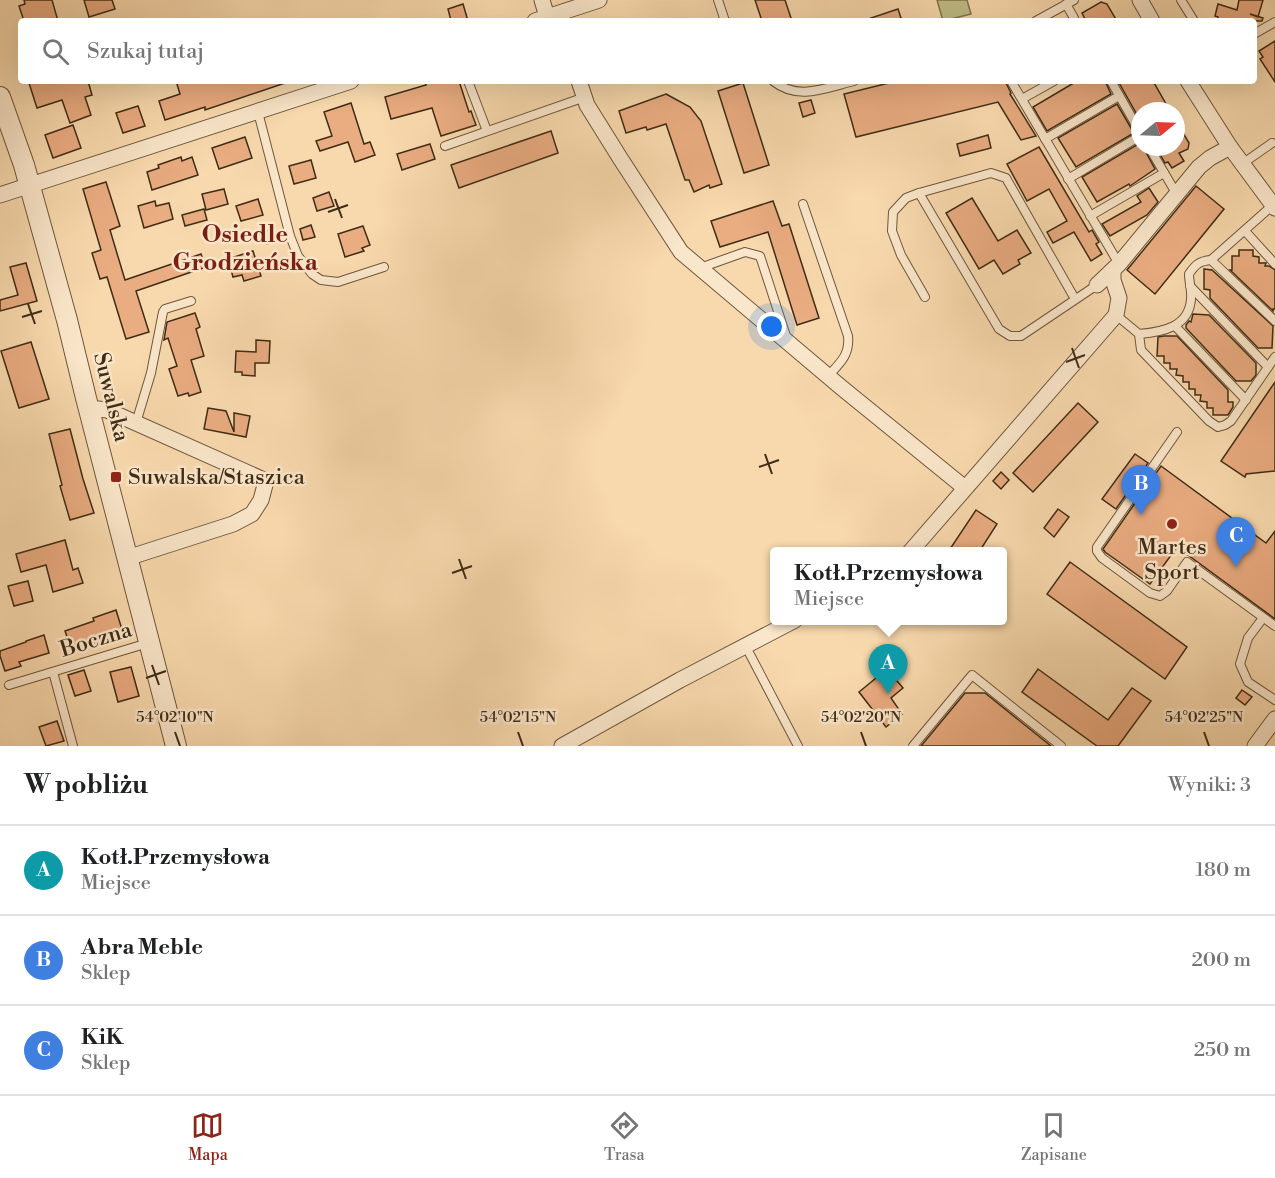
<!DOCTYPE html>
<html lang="pl">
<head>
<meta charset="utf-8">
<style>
  body { margin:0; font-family:"Libre Bodoni",serif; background:#f2f2f2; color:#202124 }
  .compass { position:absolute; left:1131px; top:102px; width:54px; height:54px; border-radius:50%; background:#fff; box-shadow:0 6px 24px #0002; rotate:71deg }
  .you { position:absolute; left:772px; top:327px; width:21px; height:21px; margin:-15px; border:4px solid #fff; border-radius:50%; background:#1a73e8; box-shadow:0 0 0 9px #1a73e833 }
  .badge { display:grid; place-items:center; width:39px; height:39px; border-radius:50%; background:#8f2418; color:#fff; font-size:20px; font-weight:700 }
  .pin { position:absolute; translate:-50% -50px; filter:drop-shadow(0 2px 3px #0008) }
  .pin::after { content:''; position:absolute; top:32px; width:21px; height:18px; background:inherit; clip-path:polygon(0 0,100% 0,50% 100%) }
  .popup { position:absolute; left:770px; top:547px; width:237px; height:78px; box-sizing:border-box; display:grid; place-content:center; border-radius:6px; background:#fff; filter:drop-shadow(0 2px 4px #0005); font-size:20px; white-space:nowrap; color:#757577 }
  .popup b { font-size:22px; color:#202124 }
  .popup::after { content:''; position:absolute; left:50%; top:100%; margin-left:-12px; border:12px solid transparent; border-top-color:#fff }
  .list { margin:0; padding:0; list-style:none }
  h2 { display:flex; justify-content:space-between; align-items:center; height:78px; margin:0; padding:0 24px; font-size:26px }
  h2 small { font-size:20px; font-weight:400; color:#757577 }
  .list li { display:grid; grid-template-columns:39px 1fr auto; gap:18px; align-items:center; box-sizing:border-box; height:90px; padding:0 24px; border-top:2px solid #e0e0e0 }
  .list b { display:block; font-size:22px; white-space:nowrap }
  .list p { margin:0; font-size:20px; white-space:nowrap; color:#757577 }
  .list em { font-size:20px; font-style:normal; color:#757577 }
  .icon { flex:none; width:33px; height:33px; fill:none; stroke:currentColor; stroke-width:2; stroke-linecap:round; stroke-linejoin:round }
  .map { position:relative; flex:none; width:1275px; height:746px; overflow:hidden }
  .search { position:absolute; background:#fff; box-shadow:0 6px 24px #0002; left:18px; right:18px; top:18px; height:66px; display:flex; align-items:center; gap:15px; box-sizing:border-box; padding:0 21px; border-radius:6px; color:#757577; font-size:22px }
  .sheet { height:348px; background:#fff }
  nav { display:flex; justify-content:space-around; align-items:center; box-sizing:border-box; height:84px; border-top:2px solid #e0e0e0; background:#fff; font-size:16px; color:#757577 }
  nav a { display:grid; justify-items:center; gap:3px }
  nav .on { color:#8f2418 }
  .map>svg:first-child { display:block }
  .green { fill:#c1be87; stroke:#80754e; stroke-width:1.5 }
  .building { fill:#eaac81; stroke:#3f2c16; stroke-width:1.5 }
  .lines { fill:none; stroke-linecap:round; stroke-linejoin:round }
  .service-casing { stroke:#6d573c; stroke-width:10 }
  .minor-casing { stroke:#6d573c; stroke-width:17 }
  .tertiary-casing { stroke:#6d573c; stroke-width:22 }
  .service { stroke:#fae6ca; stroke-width:8 }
  .minor { stroke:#fae6ca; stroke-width:15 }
  .tertiary { stroke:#fae6ca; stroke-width:20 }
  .ticks { fill:none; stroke:#3f2c16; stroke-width:2 }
  .poi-dot { fill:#8f2418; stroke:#fae6ca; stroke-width:2 }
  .labels { text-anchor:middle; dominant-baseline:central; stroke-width:5; stroke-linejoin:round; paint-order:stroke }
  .street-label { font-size:22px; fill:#3f2c16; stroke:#fae6ca }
  .poi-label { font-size:22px; fill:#3f2c16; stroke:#fae6ca; text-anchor:start }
  .neighbourhood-label { font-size:24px; font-weight:bold; fill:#7a1f14; stroke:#fae6ca }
  .ticks-label { font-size:15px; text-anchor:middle; fill:#3f2c16; stroke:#fae6ca; stroke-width:5; stroke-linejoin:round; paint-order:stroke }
</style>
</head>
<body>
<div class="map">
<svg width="1275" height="746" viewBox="0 0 1275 746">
  <rect width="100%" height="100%" fill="#f8d9ad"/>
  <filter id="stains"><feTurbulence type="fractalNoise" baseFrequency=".00333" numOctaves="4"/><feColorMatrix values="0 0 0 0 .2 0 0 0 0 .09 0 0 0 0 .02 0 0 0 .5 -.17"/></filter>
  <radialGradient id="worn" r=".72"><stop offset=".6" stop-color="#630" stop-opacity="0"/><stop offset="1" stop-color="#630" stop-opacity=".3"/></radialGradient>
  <path class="green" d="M937,0H967L971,14L943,21Z"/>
  <g class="building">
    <path d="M24,0H52L58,21H24L19,6L25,4Z"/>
    <path d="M84,0H112L115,9L89,17Z"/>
    <path d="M755,0H785L792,21H762Z"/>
    <path d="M1239,0H1263L1258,17L1250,14L1263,18L1262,21H1217L1218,17L1215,16L1218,4L1237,10Z"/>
    <path d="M1101,2L1107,4L1117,21H1086L1082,13Z"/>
    <path d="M463,4L468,21H451L448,9Z"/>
    <path d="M898,9L902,21H868V19Z"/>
    <path d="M1275,41V82L1260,59L1263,57L1259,51Z"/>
    <path d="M36,81H88L92,95L85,97L91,115L70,123L62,100L37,108L29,83Z"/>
    <path d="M176,81H284L285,83L205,110V107L165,120L159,101L180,94Z"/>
    <path d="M425,81H459L469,112L471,111L476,125L441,136L432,108L391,119L385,97L426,85Z"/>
    <path d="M897,81H1005L1011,93L1010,94L1036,136L1021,140L998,102L856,137L844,94Z"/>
    <path d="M1077,81H1105L1111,94L1047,131L1033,107Z"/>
    <path d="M1118,81H1153L1170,111H1140V120Z"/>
    <path d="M743,83L769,165L744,173L718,91Z"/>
    <path d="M666,94L690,107L701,121L722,184L710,188L709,185L694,192L689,180H685L666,124L647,130L646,127L626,133L619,111Z"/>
    <path d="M811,100L815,113L803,117L799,103Z"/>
    <path d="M351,103L364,144L370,142L375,155L355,162L348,142L320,151L316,141L332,136L324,112Z"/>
    <path d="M1117,104L1134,133L1076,167L1058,138Z"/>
    <path d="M138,106L145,126L123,133L116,113Z"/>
    <path d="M1176,121L1189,143L1188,149L1179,153L1184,161L1172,168L1168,162L1165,163L1156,147H1176Z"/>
    <path d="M73,125L81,148L53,158L45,135Z"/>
    <path d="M551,131L558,153L459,188L451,165Z"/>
    <path d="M988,135L991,148L960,156L957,144Z"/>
    <path d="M245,137L252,158L219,169L212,148Z"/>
    <path d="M1140,143V147H1143L1155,169L1130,186L1129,184L1097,202L1082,177Z"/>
    <path d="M430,144L435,159L402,170L397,154Z"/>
    <path d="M1039,147L1089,232L1092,230L1099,242L1096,244L1102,254L1091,261L1074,232L1053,243L1047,232L1067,221L1049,189L1027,201L1007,164Z"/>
    <path d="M181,157L182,161L192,157L198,175L152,190L147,172L159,168L158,165Z"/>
    <path d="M311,160L316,178L294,184L289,166Z"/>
    <path d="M106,182L120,226L110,230L125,280L201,254L206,267L136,291L149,332L126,339L107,277L100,279L92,253L101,250L83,189Z"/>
    <path d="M1196,186L1224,209L1155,294L1127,270Z"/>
    <path d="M1149,188L1158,202L1147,215L1110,236L1102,224L1141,202L1137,196Z"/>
    <path d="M224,189L228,204L206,210L202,194Z"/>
    <path d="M329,192L334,206L317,211L313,198Z"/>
    <path d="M972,198L998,241L1017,230L1031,253L1018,260L1020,264L1003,274L994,260L979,269L946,213Z"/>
    <path d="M258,199L263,215L241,221L236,206Z"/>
    <path d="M155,201L156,206L169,203L173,219L144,228L138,206Z"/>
    <path d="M773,201L782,226L789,224L819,318L797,325L768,232L720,247L711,221Z"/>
    <path d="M204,209L207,220L185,226L182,215Z"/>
    <path d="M311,225L315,237L303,240L300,229Z"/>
    <path d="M363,226L370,245L362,248L364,251L345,257L338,234Z"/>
    <path d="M273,229L278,240L267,244L263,232Z"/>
    <path d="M1239,250H1253V256L1259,257V263H1266L1265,266H1269L1275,270V309H1273V311L1230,270H1232V256H1239Z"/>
    <path d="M253,251L261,276L244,281L242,275L233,277L228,259Z"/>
    <path d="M26,263L37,301L0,311V300L18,295L10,267Z"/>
    <path d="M1204,269L1212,270L1273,326L1272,348H1258L1210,298V290L1204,289Z"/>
    <path d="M195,313L200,327L196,329L204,356L191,360L201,392L189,396L188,393L178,396L169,369L177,366L168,338L164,340L167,322Z"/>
    <path d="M1193,314L1209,315L1256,363V375L1251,381H1236L1186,328V325L1189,321L1191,322Z"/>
    <path d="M1164,336H1177L1228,390V402H1233V407L1228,415H1213V408H1207V402L1200,401L1201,395H1195V389H1189V382H1183V376L1176,375L1177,369H1170V363H1164V356H1157L1158,337Z"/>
    <path d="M256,340L270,341L269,363H255V376L242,375V372H235L236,351L256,352Z"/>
    <path d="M31,342L49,399L19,408L1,351Z"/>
    <path d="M1275,382V471L1246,474L1245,477L1221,461Z"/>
    <path d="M1078,403L1098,422L1033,492L1013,473Z"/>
    <path d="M208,408L226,411L234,432V413L250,416L246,437L204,429Z"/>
    <path d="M70,429L83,479L94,513L70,520L60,486L62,485L49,434Z"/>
    <path d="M1135,454L1148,463L1116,509L1102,499Z"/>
    <path d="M1161,466L1266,543L1275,531V619L1177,547L1150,584L1105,552L1103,549Z"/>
    <path d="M1001,472L1009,480L1001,489L993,481Z"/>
    <path d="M1058,509L1069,517L1054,537L1044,528Z"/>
    <path d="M976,510L997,524L979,552H948Z"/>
    <path d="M65,540L73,570L78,568L83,583L53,592L46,565L21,572L16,554Z"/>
    <path d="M1070,562L1187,647L1165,679L1047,594Z"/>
    <path d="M28,581L33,601L14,606L8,586Z"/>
    <path d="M116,610L124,636L101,643L100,641L72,651L65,631L94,621L93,618Z"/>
    <path d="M44,635L49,653L19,662L21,666L5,671L0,656V651L26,642V641Z"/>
    <path d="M131,667L139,696L118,702L110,672Z"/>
    <path d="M887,669L903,688L891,698L902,714L886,727L859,692Z"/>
    <path d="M1038,669L1108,720L1132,688L1151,701L1118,746H1097L1022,692Z"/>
    <path d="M84,670L91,691L75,696L68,675Z"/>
    <path d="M1242,690L1252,697L1245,705L1236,698Z"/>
    <path d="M965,693H985L1051,746H921Z"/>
    <path d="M57,721L64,741L46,746L39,727Z"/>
  </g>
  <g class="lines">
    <defs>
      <g id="service">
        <path d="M718,0L725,21"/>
        <path d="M1181,0L1194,21"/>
        <path d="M1066,4L1074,18"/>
        <path d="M1036,21L1074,0"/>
        <path d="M1254,34L1275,22"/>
        <path d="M468,81L487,131"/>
        <path d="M773,81C798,101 825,88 854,81"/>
        <path d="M1011,81L1119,264"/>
        <path d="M1111,81L1140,132"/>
        <path d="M1022,99L1054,81"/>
        <path d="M258,112L290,236L298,256L312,274L321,280L338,282L384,267"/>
        <path d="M1045,139L1119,96"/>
        <path d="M445,146L585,97"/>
        <path d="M1149,147L1176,193"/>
        <path d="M1242,164L1272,143"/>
        <path d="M1068,179L1140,136"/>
        <path d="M919,193L999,329L1010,336H1021L1097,285"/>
        <path d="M803,204L848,336C850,355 840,363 828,376"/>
        <path d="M1273,205L1211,260L1275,321"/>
        <path d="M1090,216L1164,173"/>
        <path d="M1245,231L1275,264"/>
        <path d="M700,268L745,252L760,256L787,339"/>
        <path d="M1190,286L1268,367"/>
        <path d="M925,297L901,255L892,231L893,212L906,198L919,193L991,173L1006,178L1075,299"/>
        <path d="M1116,315L1139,334L1141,350L1209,421L1218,427L1225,425L1231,421L1275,357"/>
        <path d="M1175,326L1246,400"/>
        <path d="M1139,334C1163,332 1189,327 1191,299C1192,291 1189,282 1189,274C1195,265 1199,261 1211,260"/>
        <path d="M136,423L151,373L163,312L165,309L191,301"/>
        <path d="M1177,432L1097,547V551L1102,558L1150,593L1160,596L1167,591L1187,562L1275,626"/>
        <path d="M1263,618L1248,638L1240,664L1248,682L1275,700"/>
        <path d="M745,645L798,746"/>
        <path d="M53,672L73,746"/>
        <path d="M9,685L148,643"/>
        <path d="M913,746L972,675L1061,746"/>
      </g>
      <g id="minor">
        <path d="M542,0L547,17"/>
        <path d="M1140,0L1152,21"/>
        <path d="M535,21L599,0"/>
        <path d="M579,81L587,105L620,158L681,252L842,388L965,488"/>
        <path d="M1188,81L1230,147L1275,208"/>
        <path d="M0,195L351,81"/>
        <path d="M1097,285L1119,264L1199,167L1210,158L1230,147"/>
        <path d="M89,411L98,409L107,410L266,481L261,500L252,514L233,524L127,558"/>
        <path d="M910,552L1116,315L1119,298L1113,280V270"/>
        <path d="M562,746L680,680L795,620"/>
        <path d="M1255,746L1275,719"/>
      </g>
      <path id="tertiary" d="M0,97L24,165L67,320L86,398L176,746"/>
    </defs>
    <use href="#service" class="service-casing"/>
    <use href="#minor" class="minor-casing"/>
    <use href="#tertiary" class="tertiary-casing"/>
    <use href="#service" class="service"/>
    <use href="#minor" class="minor"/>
    <use href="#tertiary" class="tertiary"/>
  </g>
  <path class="ticks" d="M335,199L342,218M328,212L348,205M28,304L35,324M22,317L42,311M1072,348L1079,368M1066,362L1085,355M765,454L772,474M759,467L779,460M459,559L466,579M452,573L472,566M152,665L159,685M146,678L166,671M175,732L180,746M518,732L523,746M861,732L866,746M1204,732L1209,746"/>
  <g class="poi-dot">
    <rect x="110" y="471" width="12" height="12" rx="3"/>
    <circle cx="1172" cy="524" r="6"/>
  </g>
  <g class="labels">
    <g class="street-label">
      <text transform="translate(111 397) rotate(76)">Suwalska</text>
      <text transform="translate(96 640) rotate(-17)">Boczna</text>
    </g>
    <g class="poi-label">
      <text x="128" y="477">Suwalska/Staszica</text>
      <text x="1172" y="547" text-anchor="middle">Martes<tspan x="1172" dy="25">Sport</tspan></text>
    </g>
    <g class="neighbourhood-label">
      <text x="245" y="235">Osiedle<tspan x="245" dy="28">Grodzieńska</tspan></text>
    </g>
  </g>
  <g class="ticks-label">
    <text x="175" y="722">54°02'10"N</text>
    <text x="518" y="722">54°02'15"N</text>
    <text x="861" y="722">54°02'20"N</text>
    <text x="1204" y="722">54°02'25"N</text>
  </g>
  <rect width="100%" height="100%" filter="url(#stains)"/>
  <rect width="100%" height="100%" fill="url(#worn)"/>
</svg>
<svg class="compass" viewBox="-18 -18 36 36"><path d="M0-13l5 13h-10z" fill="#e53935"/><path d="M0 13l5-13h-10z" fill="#757577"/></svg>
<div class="you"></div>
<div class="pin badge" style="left:888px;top:694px;background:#0f9aa8">A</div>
<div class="popup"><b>Kotł.Przemysłowa</b>Miejsce</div>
<div class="pin badge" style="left:1141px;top:515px;background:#3f7fe0">B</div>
<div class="pin badge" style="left:1236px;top:567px;background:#3f7fe0">C</div>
<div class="search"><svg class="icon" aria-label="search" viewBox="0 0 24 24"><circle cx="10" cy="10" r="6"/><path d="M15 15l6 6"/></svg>Szukaj tutaj</div>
</div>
<section class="sheet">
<h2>W pobliżu<small>Wyniki: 3</small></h2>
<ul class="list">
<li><span class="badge" style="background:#0f9aa8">A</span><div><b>Kotł.Przemysłowa</b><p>Miejsce</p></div><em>180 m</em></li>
<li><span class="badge" style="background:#3f7fe0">B</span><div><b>Abra Meble</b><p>Sklep</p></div><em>200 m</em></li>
<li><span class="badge" style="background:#3f7fe0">C</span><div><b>KiK</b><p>Sklep</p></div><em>250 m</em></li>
</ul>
</section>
<nav>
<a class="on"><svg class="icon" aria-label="map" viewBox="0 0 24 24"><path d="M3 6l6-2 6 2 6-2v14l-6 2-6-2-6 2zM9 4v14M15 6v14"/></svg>Mapa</a>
<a><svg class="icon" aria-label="directions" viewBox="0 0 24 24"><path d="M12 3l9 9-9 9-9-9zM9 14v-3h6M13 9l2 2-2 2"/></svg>Trasa</a>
<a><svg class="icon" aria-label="saved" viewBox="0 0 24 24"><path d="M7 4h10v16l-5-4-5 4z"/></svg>Zapisane</a>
</nav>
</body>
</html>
